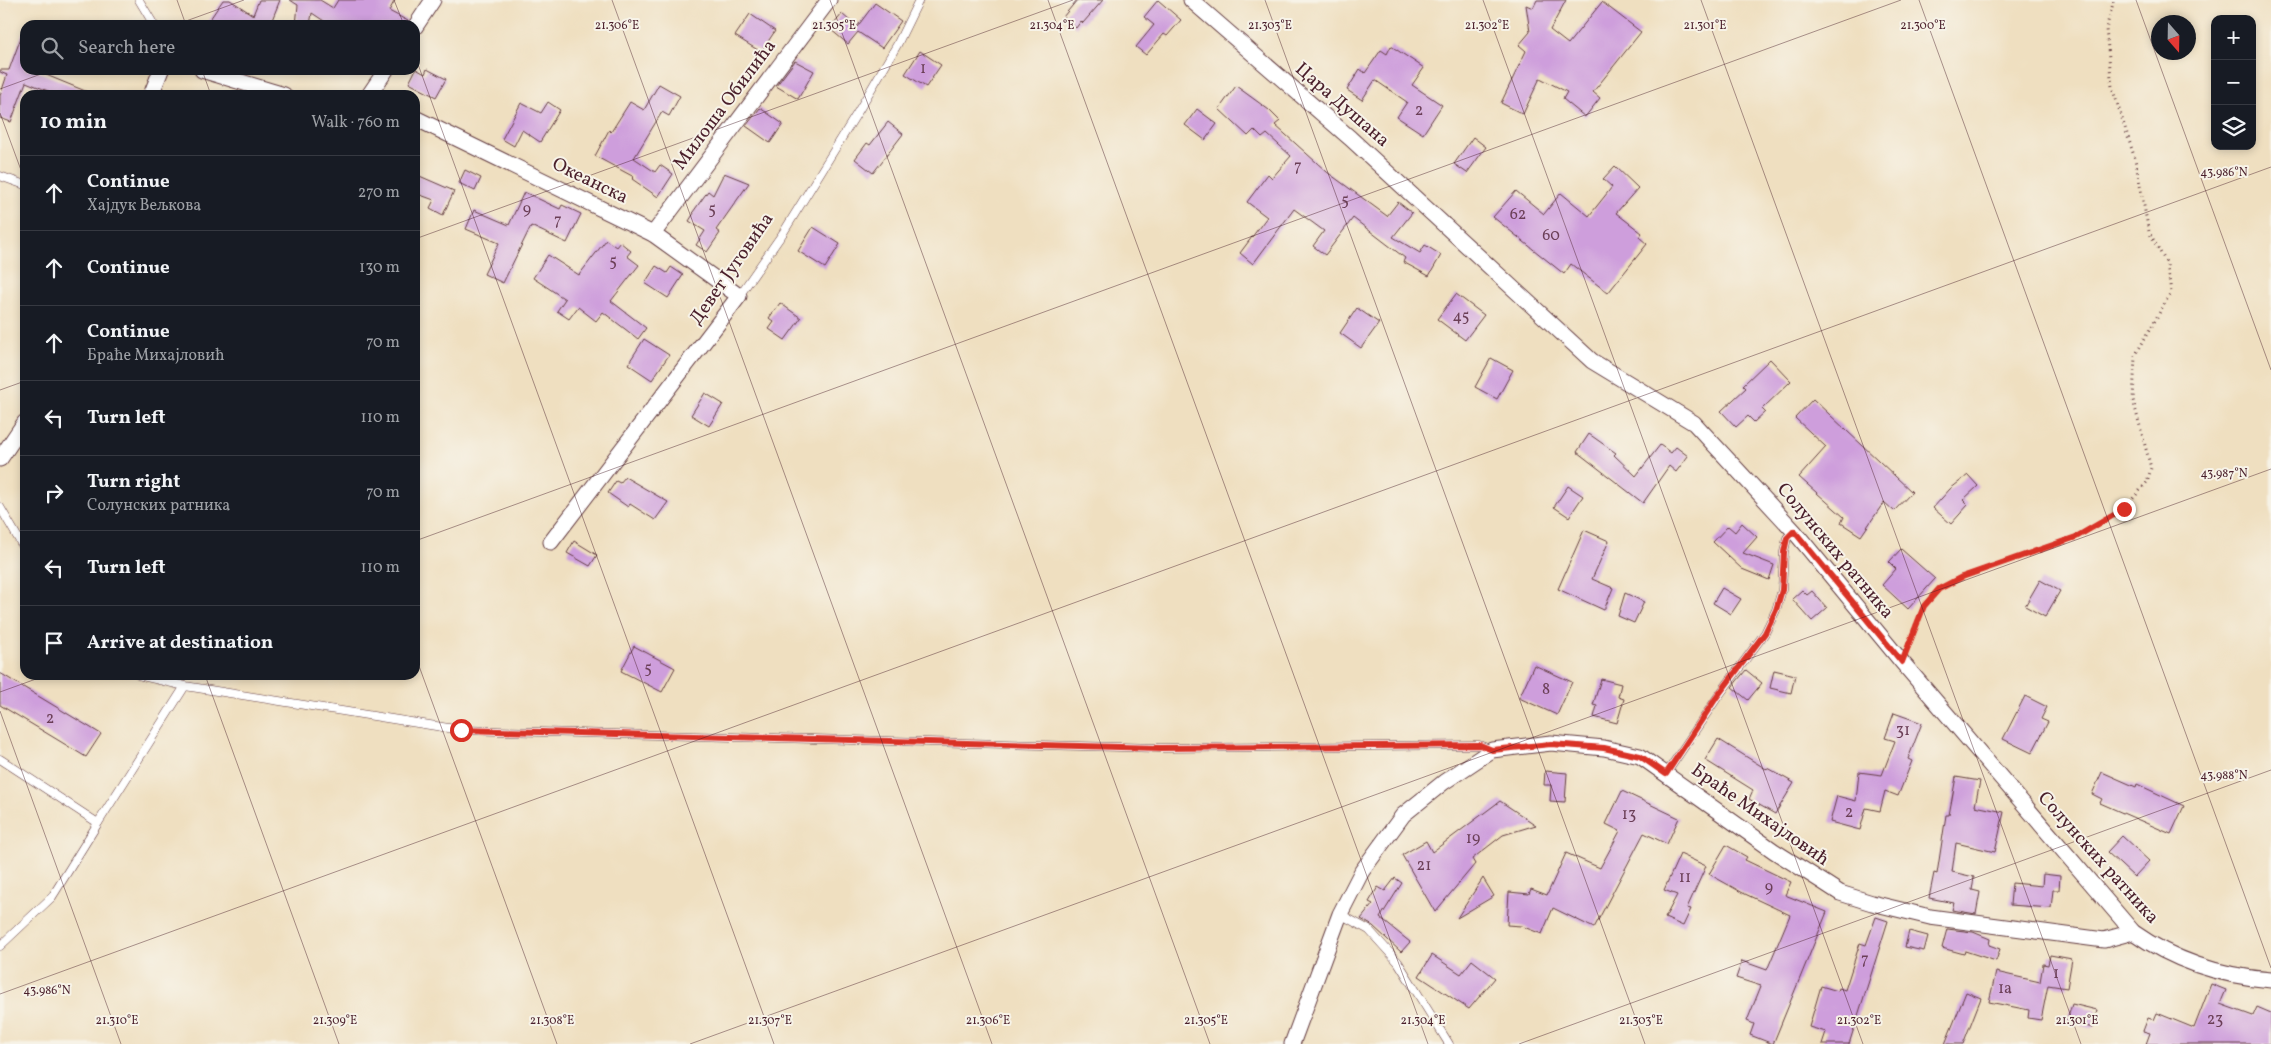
<!DOCTYPE html>
<html lang="en">
<head>
<meta charset="utf-8">
<style>
  body { margin:0; font-family:Vollkorn,serif; background:#242831; color:#f1f3f6 }
  .controls { position:absolute; right:15px; top:15px; display:grid; overflow:hidden; border-radius:10px; box-shadow:0 2px 8px #0003 }
  .controls button { width:45px; height:45px; display:grid; place-items:center; padding:0; border:0; border-bottom:1px solid #363941; background:#171b24; color:#f1f3f6; font:25px sans-serif }
  .compass { position:absolute; left:2151px; top:15px; width:45px; height:45px; border-radius:50%; background:#171b24; box-shadow:0 2px 8px #0003; rotate:160deg }
  .stop { position:absolute; width:15px; height:15px; margin:-11px; border:4px solid #d93025; border-radius:50%; background:#fff }
  .stop.end { background:#d93025; border-color:#fff; box-shadow:0 1px 5px #0008 }
  .list { margin:0; padding:0; list-style:none }
  h2 { display:flex; justify-content:space-between; align-items:center; height:65px; margin:0; padding:0 20px; font-size:21px }
  h2 small { font-size:16px; font-weight:400; color:#9ea1a6 }
  .list li { display:grid; grid-template-columns:32px 1fr auto; gap:15px; align-items:center; box-sizing:border-box; height:75px; padding:0 20px; border-top:1px solid #363941 }
  .list b { display:block; font-size:19px; white-space:nowrap }
  .list p { margin:0; font-size:16px; white-space:nowrap; color:#9ea1a6 }
  .list em { font-size:16px; font-style:normal; color:#9ea1a6 }
  .icon { flex:none; width:28px; height:28px; fill:none; stroke:currentColor; stroke-width:2; stroke-linecap:round; stroke-linejoin:round }
  .map { position:relative; flex:none; width:2271px; height:1044px; overflow:hidden }
  .search { position:absolute; background:#171b24; box-shadow:0 2px 8px #0003; left:20px; top:20px; width:400px; height:55px; display:flex; align-items:center; gap:12px; box-sizing:border-box; padding:0 18px; border-radius:15px; color:#9ea1a6; font-size:19px }
  .panel { position:absolute; background:#171b24; box-shadow:0 2px 8px #0003; left:20px; top:90px; width:400px; height:590px; border-radius:15px }
  .map>svg:first-child { display:block }
  .building { fill:#ce9edc }
  .lines { fill:none; stroke-linecap:round; stroke-linejoin:round }
  .service-casing { stroke:#633c41; stroke-width:9 }
  .minor-casing { stroke:#633c41; stroke-width:17 }
  .path { stroke:#633c41; stroke-width:3; stroke-dasharray:1 4; stroke-linecap:butt }
  .service { stroke:#fff; stroke-width:8 }
  .minor { stroke:#fff; stroke-width:15 }
  .route { stroke:#d93025; stroke-width:6 }
  .ticks { fill:none; stroke:#4a1f2b; stroke-width:1; stroke-opacity:0.45 }
  .labels { text-anchor:middle; dominant-baseline:central; stroke-width:4; stroke-linejoin:round; paint-order:stroke }
  .number-label { font-size:16px; fill:#6b3f57 }
  .street-label { font-size:19px; fill:#4a1f2b; stroke:#f7f3e8 }
  .ticks-label { font-size:12px; text-anchor:middle; fill:#4a1f2b; stroke:#f7f3e8; stroke-width:4; stroke-linejoin:round; paint-order:stroke }
</style>
</head>
<body>
<div class="map">
<svg width="2271" height="1044" viewBox="0 0 2271 1044">
  <rect width="100%" height="100%" fill="#f7f3e8"/>
  <filter id="ink" filterUnits="userSpaceOnUse"><feTurbulence type="fractalNoise" baseFrequency=".02" numOctaves="2"/><feDisplacementMap in="SourceGraphic" scale="10" xChannelSelector="R" yChannelSelector="G"/><feConvolveMatrix kernelMatrix="1 2 1 2 8 2 1 2 1" color-interpolation-filters="sRGB"/></filter>
  <filter id="wash" filterUnits="userSpaceOnUse"><feTurbulence type="fractalNoise" baseFrequency=".0096" numOctaves="4" result="noise"/><feDisplacementMap in="SourceGraphic" scale="20" xChannelSelector="R" yChannelSelector="G"/><feGaussianBlur stdDeviation="1.12" result="paint"/><feColorMatrix in="noise" values="0 0 0 0 0 0 0 0 0 0 0 0 0 0 0 0 0 1.4 0 .05"/><feComposite in="paint" operator="in"/></filter>
  <g filter="url(#wash)">
    <rect width="100%" height="100%" fill="#efdfc0"/>
    <g id="blocks">
      <g class="building">
        <path d="M223,0H230L253,15L259,0H280L270,25H206Z"/>
        <path d="M290,0H320L333,8L338,0H395L389,11L408,21L406,25H330L312,13L310,25H296L298,5Z"/>
        <path d="M1077,0H1103L1083,23L1081,21L1076,28L1063,17Z"/>
        <path d="M1158,0L1181,20L1167,36L1164,34L1146,55L1136,47L1154,25L1144,17Z"/>
        <path d="M1537,0H1566L1550,30L1568,44L1602,2L1641,32L1593,92L1600,98L1585,117L1563,99L1567,92L1540,78L1523,114L1501,103L1526,51L1519,45L1530,32L1526,5L1533,8Z"/>
        <path d="M875,3L901,21L882,48L858,32L848,44L830,29L842,14L857,27Z"/>
        <path d="M750,14L775,31L761,52L735,36Z"/>
        <path d="M23,32H25V70H34L95,95H58L26,82L11,122L0,118V96L7,75L0,72V70H9Z"/>
        <path d="M1391,46L1424,68L1412,85L1442,105L1423,134L1397,117L1407,102L1375,80L1362,100L1347,90L1360,69L1365,73L1381,50L1387,54Z"/>
        <path d="M920,51L941,65L926,87L905,74Z"/>
        <path d="M795,61L814,71L798,99L776,86Z"/>
        <path d="M416,69L425,74L427,69L446,79L436,97L409,83Z"/>
        <path d="M659,84L680,96L669,116L662,112L634,158L655,172L660,165L673,174L658,197L632,179L634,177L595,156L609,130L611,132L630,102L644,110Z"/>
        <path d="M1236,86L1269,110L1280,121L1275,125L1327,172L1387,216L1398,202L1412,213L1393,237L1420,253L1425,245L1441,255L1429,276L1403,262L1405,258L1353,218L1325,255L1313,246L1324,231L1294,209L1253,264L1240,253L1267,217L1247,202L1268,174L1272,178L1291,156L1267,134L1262,138L1254,130L1248,136L1219,109Z"/>
        <path d="M548,102L560,110L540,142L522,130L514,146L502,139L521,103L541,113Z"/>
        <path d="M760,108L783,124L770,143L746,126Z"/>
        <path d="M1197,109L1217,124L1205,140L1185,125Z"/>
        <path d="M888,122L903,134L873,173L855,159L867,143L870,145Z"/>
        <path d="M1473,137L1486,147L1467,173L1454,164Z"/>
        <path d="M1615,166L1638,188L1616,213L1642,233L1639,237L1647,244L1608,293L1571,264L1564,274L1493,217L1516,191L1544,214L1561,193L1589,216L1612,187L1603,179Z"/>
        <path d="M465,170L481,178L475,191L459,183Z"/>
        <path d="M724,173L749,183L716,230L720,233L707,252L696,245L705,231L689,221L694,213L693,212L708,191L713,195Z"/>
        <path d="M415,174L454,191L443,215L430,208L434,200L415,193Z"/>
        <path d="M524,192L560,209L562,205L581,214L567,243L531,226L503,283L484,274L499,243L466,229L474,210L509,225Z"/>
        <path d="M813,227L840,244L825,268L798,251Z"/>
        <path d="M606,240L616,247L620,242L631,251L627,256L639,265L611,301L646,328L638,339L603,312L596,321L578,307L569,319L557,311L565,299L533,278L548,255L579,275Z"/>
        <path d="M656,266L667,273L671,267L683,275L668,298L645,283Z"/>
        <path d="M1456,294L1484,315L1465,340L1437,319Z"/>
        <path d="M780,303L801,318L785,340L769,329L774,322L769,318Z"/>
        <path d="M1357,308L1379,323L1361,348L1340,333Z"/>
        <path d="M644,339L669,355L652,380L628,364Z"/>
        <path d="M1491,358L1513,370L1497,399L1475,387Z"/>
        <path d="M1770,359L1791,381L1762,409L1765,412L1754,422L1748,416L1736,427L1721,411L1746,388L1743,385Z"/>
        <path d="M705,393L723,404L709,426L691,415Z"/>
        <path d="M1813,399L1912,492L1894,511L1884,502L1861,536L1841,523L1844,517L1799,477L1826,447L1795,418Z"/>
        <path d="M1589,434L1616,453L1614,455L1636,476L1660,445L1671,453L1676,447L1688,456L1676,472L1669,466L1643,503L1577,452Z"/>
        <path d="M1968,475L1978,486L1963,500L1968,505L1951,524L1933,508L1950,489Z"/>
        <path d="M625,477L668,502L655,520L630,504L628,507L608,493L616,481L620,483Z"/>
        <path d="M1568,486L1583,496L1569,517L1554,507Z"/>
        <path d="M1742,523L1757,537L1743,553L1774,565L1769,580L1742,569L1713,542L1728,526L1735,532Z"/>
        <path d="M1584,530L1609,541L1592,579L1613,588L1604,610L1558,589Z"/>
        <path d="M574,541L597,555L590,566L567,553Z"/>
        <path d="M1901,549L1935,579L1908,609L1882,585L1896,569L1889,562Z"/>
        <path d="M2040,580L2060,591L2045,617L2025,606Z"/>
        <path d="M1722,588L1741,599L1731,614L1713,603Z"/>
        <path d="M1802,590L1807,595L1812,591L1827,608L1812,621L1792,599Z"/>
        <path d="M1625,593L1644,602L1634,623L1618,616Z"/>
        <path d="M634,646L675,668L662,692L621,671Z"/>
        <path d="M1534,665L1572,682L1557,715L1519,698Z"/>
        <path d="M1746,670L1762,683L1748,700L1732,687Z"/>
        <path d="M1774,670L1795,675L1791,693L1770,688Z"/>
        <path d="M0,673L101,734L86,757L0,705Z"/>
        <path d="M1601,679L1621,684L1618,697L1624,699L1617,723L1594,717L1597,706L1593,705Z"/>
        <path d="M2025,696L2047,707L2041,719L2048,722L2032,753L2003,739Z"/>
        <path d="M1894,713L1922,723L1908,759L1912,761L1898,796L1885,791L1880,811L1866,808L1860,830L1830,822L1837,796L1856,801L1859,772L1882,775L1895,741L1885,738Z"/>
        <path d="M1718,739L1766,769L1767,768L1794,783L1775,814L1749,799L1753,790L1705,760Z"/>
        <path d="M1545,771L1567,773L1565,802L1550,801L1551,785H1544Z"/>
        <path d="M2102,772L2136,787L2137,784L2184,806L2171,834L2100,803L2102,799L2092,794Z"/>
        <path d="M1956,777L1980,781L1975,806L2004,812L1995,852L1956,843L1952,872L1974,877L1972,890L1980,892L1976,914L1952,910L1954,903L1929,898L1934,873L1937,874L1946,815H1949Z"/>
        <path d="M1622,791L1679,818L1667,844L1644,833L1594,928L1553,908L1542,934L1521,926L1507,925L1509,892L1529,894L1531,889L1547,895L1566,853L1600,868L1620,831L1606,824Z"/>
        <path d="M1500,801L1536,825L1503,835L1472,859L1475,864L1435,912L1402,855L1426,841L1432,852Z"/>
        <path d="M2122,836L2149,861L2134,877L2107,852Z"/>
        <path d="M1726,845L1747,857L1745,860L1791,882L1785,895L1827,912L1773,1044L1750,1035L1754,1024L1747,1021L1761,986L1736,978L1742,961L1767,970L1790,915L1743,893L1709,874Z"/>
        <path d="M1680,854L1706,866L1687,908L1691,909L1683,926L1665,918L1677,895L1664,890Z"/>
        <path d="M2043,874L2060,876L2059,890H2053L2051,908L2010,905L2012,883L2042,886Z"/>
        <path d="M1395,878L1402,883L1380,918L1410,942L1401,952L1373,926L1361,919L1373,904L1369,902L1378,887L1385,891Z"/>
        <path d="M1483,878L1494,896L1457,918Z"/>
        <path d="M1876,917L1888,921L1849,1044H1822L1826,1032L1809,1027L1821,986L1838,991L1839,988L1845,990L1860,943L1866,945Z"/>
        <path d="M1947,929L1973,932L1990,939L1989,945L2000,949L1996,961L1965,951L1964,954L1942,948Z"/>
        <path d="M1909,931L1928,936L1924,951L1905,947Z"/>
        <path d="M1432,955L1461,974L1472,960L1495,978L1469,1009L1419,976Z"/>
        <path d="M2050,955L2072,959L2067,988L2048,985L2041,1020L2028,1018L2029,1010L1989,1002L1996,972L2040,982L2043,964L2048,965Z"/>
        <path d="M2211,984L2226,990L2220,1004L2253,1016L2257,1007L2271,1013V1044H2146L2150,1033L2143,1031L2148,1018L2154,1020L2157,1013L2194,1028Z"/>
        <path d="M1966,992L1981,998L1963,1044H1945Z"/>
        <path d="M2072,1004L2097,1010L2093,1028L2067,1021Z"/>
      </g>
    </g>
  </g>
  <g filter="url(#ink)">
    <use href="#blocks" fill-opacity="0" stroke="#633c41" stroke-width="1"/>
    <g class="lines">
      <defs>
        <g id="service">
          <path d="M139,0L154,25"/>
          <path d="M0,176L25,185"/>
          <path d="M739,296L783,233L859,110L897,45L919,0"/>
          <path d="M0,507L25,550"/>
          <path d="M138,675L185,686"/>
          <path d="M0,759L98,823L185,686L461,730L1160,748L1479,745L1492,750"/>
          <path d="M1666,774L1717,698L1765,633L1776,610L1782,590L1784,552L1787,538L1794,531"/>
          <path d="M1340,914L1369,930L1398,962L1449,1044"/>
          <path d="M0,946L52,897L98,823"/>
        </g>
        <g id="minor">
          <path d="M1191,0L1350,138L1592,361L1694,423L1794,531L1902,662L2133,932C2174,961 2221,976 2271,980"/>
          <path d="M415,27L433,0"/>
          <path d="M202,70L284,95"/>
          <path d="M151,95L161,70"/>
          <path d="M369,95L386,70"/>
          <path d="M415,118L653,234L739,296L551,542"/>
          <path d="M653,234L829,0"/>
          <path d="M0,459L25,422"/>
          <path d="M1292,1044L1340,914L1362,871L1403,815L1444,782L1492,750L1551,743L1604,748L1640,756L1774,851L1823,882L1840,893L1872,903L1930,917L2104,940L2133,932"/>
        </g>
      </defs>
      <use href="#service" class="service-casing"/>
      <use href="#minor" class="minor-casing"/>
      <path class="path" d="M1908,644L1924,606L1939,589L1962,577L2076,537L2124,509L2147,482L2151,468L2133,400L2135,356L2171,292L2167,264L2149,232L2135,159L2112,87L2106,29L2114,0"/>
      <use href="#service" class="service"/>
      <use href="#minor" class="minor"/>
    </g>
  </g>
  <g class="lines" filter="url(#ink)">
    <path class="route" d="M461,730L1160,748L1480,745L1492,750L1551,744L1604,748L1640,756L1666,774L1716,698L1765,633L1776,610L1782,590L1784,552L1787,538L1794,531L1902,662L1924,606L1939,589L1962,577L2076,537L2124,509"/>
  </g>
  <path class="ticks" d="M177,0L186,25M394,0L404,25M612,0L992,1044M830,0L1210,1044M1048,0L1428,1044M1265,0L1645,1044M1483,0L1863,1044M1701,0L2081,1044M1919,0L2271,968M2136,0L2271,370M175,25L244,0M415,56L774,1044M202,70L211,95M0,89L52,70M0,113L25,181M415,239L1073,0M0,390L25,381M415,541L1901,0M415,655L557,1044M205,675L339,1044M0,692L47,675M0,711L121,1044M0,994L2271,167M690,1044L2271,469M1519,1044L2271,770"/>
  <g class="labels">
    <g class="number-label">
      <text x="923" y="69">1</text>
      <text x="1419" y="111">2</text>
      <text x="1298" y="167">7</text>
      <text x="1345" y="201">5</text>
      <text x="527" y="210">9</text>
      <text x="712" y="210">5</text>
      <text x="1518" y="215">62</text>
      <text x="558" y="221">7</text>
      <text x="1551" y="236">60</text>
      <text x="613" y="262">5</text>
      <text x="1461" y="317">45</text>
      <text x="648" y="669">5</text>
      <text x="1546" y="690">8</text>
      <text x="50" y="719">2</text>
      <text x="1903" y="731">31</text>
      <text x="1849" y="813">2</text>
      <text x="1629" y="815">13</text>
      <text x="1473" y="839">19</text>
      <text x="1424" y="866">21</text>
      <text x="1685" y="878">11</text>
      <text x="1769" y="888">9</text>
      <text x="1865" y="960">7</text>
      <text x="2056" y="974">1</text>
      <text x="2005" y="989">1a</text>
      <text x="2215" y="1020">23</text>
    </g>
    <g class="street-label">
      <text transform="translate(725 105) rotate(-53)">Милоша Обилића</text>
      <text transform="translate(1342 105) rotate(41)">Цара Душана</text>
      <text transform="translate(590 181) rotate(26)">Океанска</text>
      <text transform="translate(732 269) rotate(-55)">Девет Југовића</text>
      <text transform="translate(1835 551) rotate(50)">Солунских ратника</text>
      <text transform="translate(1760 815) rotate(35)">Браће Михајловић</text>
      <text transform="translate(2098 858) rotate(48)">Солунских ратника</text>
    </g>
  </g>
  <g class="ticks-label">
    <text x="617" y="29">21.306°E</text>
    <text x="834" y="29">21.305°E</text>
    <text x="1052" y="29">21.304°E</text>
    <text x="1270" y="29">21.303°E</text>
    <text x="1487" y="29">21.302°E</text>
    <text x="1705" y="29">21.301°E</text>
    <text x="1923" y="29">21.300°E</text>
    <text x="2224" y="176">43.986°N</text>
    <text x="2224" y="477">43.987°N</text>
    <text x="2224" y="779">43.988°N</text>
    <text x="47" y="994">43.986°N</text>
    <text x="117" y="1024">21.310°E</text>
    <text x="335" y="1024">21.309°E</text>
    <text x="552" y="1024">21.308°E</text>
    <text x="770" y="1024">21.307°E</text>
    <text x="988" y="1024">21.306°E</text>
    <text x="1206" y="1024">21.305°E</text>
    <text x="1423" y="1024">21.304°E</text>
    <text x="1641" y="1024">21.303°E</text>
    <text x="1859" y="1024">21.302°E</text>
    <text x="2077" y="1024">21.301°E</text>
  </g>
</svg>
<div class="controls">
<button>+</button>
<button>−</button>
<button><svg class="icon" aria-label="layers" viewBox="0 0 24 24"><path d="M12 4l9 5-9 5-9-5zM3 14l9 5 9-5"/></svg></button>
</div>
<svg class="compass" viewBox="-18 -18 36 36"><path d="M0-13l5 13h-10z" fill="#e53935"/><path d="M0 13l5-13h-10z" fill="#9ea1a6"/></svg>
<div class="stop" style="left:461px;top:730px"></div>
<div class="stop end" style="left:2124px;top:509px"></div>
<div class="search"><svg class="icon" aria-label="search" viewBox="0 0 24 24"><circle cx="10" cy="10" r="6"/><path d="M15 15l6 6"/></svg>Search here</div>
<section class="panel">
<h2>10 min<small>Walk · 760 m</small></h2>
<ul class="list">
<li><svg class="icon" aria-label="ahead" viewBox="0 0 24 24"><path d="M12 20V5M6 11l6-6 6 6"/></svg><div><b>Continue</b><p>Хајдук Вељкова</p></div><em>270 m</em></li>
<li><svg class="icon" aria-label="ahead" viewBox="0 0 24 24"><path d="M12 20V5M6 11l6-6 6 6"/></svg><div><b>Continue</b></div><em>130 m</em></li>
<li><svg class="icon" aria-label="ahead" viewBox="0 0 24 24"><path d="M12 20V5M6 11l6-6 6 6"/></svg><div><b>Continue</b><p>Браће Михајловић</p></div><em>70 m</em></li>
<li><svg class="icon" aria-label="left" viewBox="0 0 24 24"><path d="M17 20v-9H6M10 6l-5 5 5 5"/></svg><div><b>Turn left</b></div><em>110 m</em></li>
<li><svg class="icon" aria-label="right" viewBox="0 0 24 24"><path d="M7 20v-9h11M14 6l5 5-5 5"/></svg><div><b>Turn right</b><p>Солунских ратника</p></div><em>70 m</em></li>
<li><svg class="icon" aria-label="left" viewBox="0 0 24 24"><path d="M17 20v-9H6M10 6l-5 5 5 5"/></svg><div><b>Turn left</b></div><em>110 m</em></li>
<li><svg class="icon" aria-label="arrive" viewBox="0 0 24 24"><path d="M6 21V4h12l-3 4 3 4H6"/></svg><div><b>Arrive at destination</b></div></li>
</ul>
</section>
</div>
</body>
</html>
